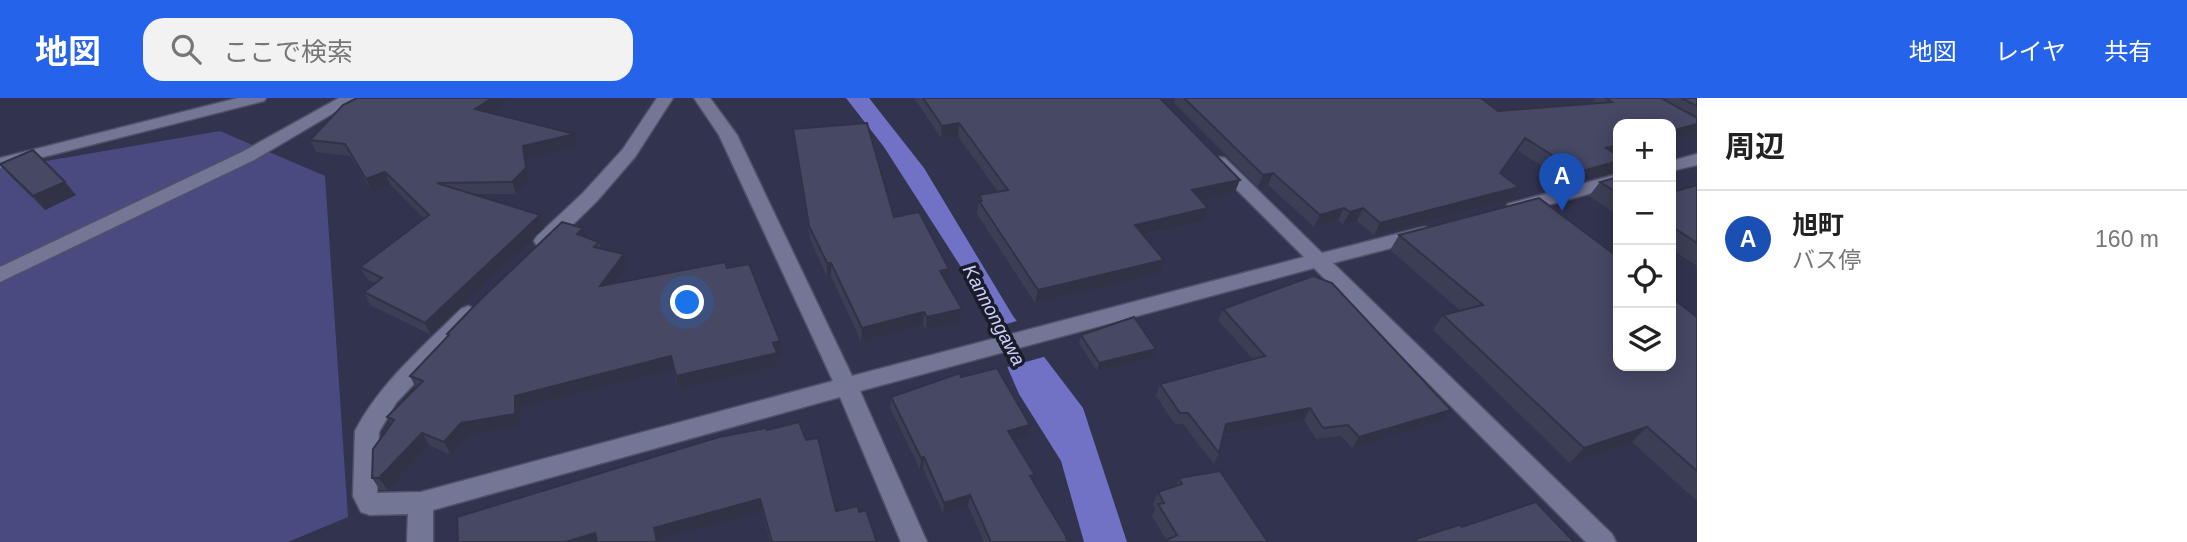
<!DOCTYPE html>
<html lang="ja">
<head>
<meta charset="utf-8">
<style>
  body { margin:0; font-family:Helvetica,"Noto Sans JP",sans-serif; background:#f2f2f2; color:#222 }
  .controls { position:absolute; right:21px; top:21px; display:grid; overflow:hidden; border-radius:14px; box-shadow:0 4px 18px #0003 }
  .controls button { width:63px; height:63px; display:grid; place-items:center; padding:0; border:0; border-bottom:2px solid #e0e0e0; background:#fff; color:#222; font:35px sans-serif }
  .you { position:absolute; left:688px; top:205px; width:24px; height:24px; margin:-18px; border:5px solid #fff; border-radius:50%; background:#1a73e8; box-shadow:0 0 0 10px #1a73e833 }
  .badge { display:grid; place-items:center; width:46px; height:46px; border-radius:50%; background:#2563eb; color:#fff; font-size:23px; font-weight:700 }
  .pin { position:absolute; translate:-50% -58px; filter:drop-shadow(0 2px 4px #0008) }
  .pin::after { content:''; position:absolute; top:37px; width:24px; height:21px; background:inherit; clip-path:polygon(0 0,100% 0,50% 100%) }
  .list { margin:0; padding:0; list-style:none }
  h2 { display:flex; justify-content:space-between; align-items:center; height:91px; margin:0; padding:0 28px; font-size:30px }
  h2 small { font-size:23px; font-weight:400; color:#767676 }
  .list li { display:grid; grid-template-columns:46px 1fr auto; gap:21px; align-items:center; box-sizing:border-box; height:98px; padding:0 28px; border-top:2px solid #e0e0e0 }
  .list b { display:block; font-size:26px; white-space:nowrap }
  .list p { margin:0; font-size:23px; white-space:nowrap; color:#767676 }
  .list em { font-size:23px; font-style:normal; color:#767676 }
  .icon { flex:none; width:38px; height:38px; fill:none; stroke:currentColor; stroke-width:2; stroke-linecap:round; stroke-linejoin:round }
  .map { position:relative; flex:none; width:1697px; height:444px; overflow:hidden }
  header { display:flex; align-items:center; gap:42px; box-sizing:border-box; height:98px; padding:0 35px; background:#2563eb; color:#fff }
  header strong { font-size:33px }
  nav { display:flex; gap:38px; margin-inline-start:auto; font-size:24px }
  .search { width:490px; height:63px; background:#f2f2f2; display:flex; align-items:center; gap:18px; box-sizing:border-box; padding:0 24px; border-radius:21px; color:#767676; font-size:26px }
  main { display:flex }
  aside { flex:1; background:#fff }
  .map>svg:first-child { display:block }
  .green { fill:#494a7f }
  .water { fill:#7172c5 }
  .pier { fill:#32334e }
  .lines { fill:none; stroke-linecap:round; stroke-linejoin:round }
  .minor-casing { stroke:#515268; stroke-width:3 }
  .minor { fill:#747695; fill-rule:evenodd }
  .wall { fill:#3c3e56 }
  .shaded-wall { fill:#313246 }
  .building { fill:#464864; stroke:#313246; stroke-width:2 }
  .labels { text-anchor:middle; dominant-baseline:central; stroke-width:7; stroke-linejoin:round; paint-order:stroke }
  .water-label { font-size:19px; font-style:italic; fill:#cccffc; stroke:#1b1c29 }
</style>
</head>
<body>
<header>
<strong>地図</strong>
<div class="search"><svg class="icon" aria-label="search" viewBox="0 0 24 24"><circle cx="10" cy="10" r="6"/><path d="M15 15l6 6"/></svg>ここで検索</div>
<nav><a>地図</a><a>レイヤ</a><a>共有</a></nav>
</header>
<main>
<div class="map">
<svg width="1697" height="444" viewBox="0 0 1697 444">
  <rect width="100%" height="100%" fill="#32334e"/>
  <path class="green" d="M220,33L325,78L348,419L288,444H0V71Z"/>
  <path class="water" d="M846,0H869L924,70L1013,218L1083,310L1127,444H1084L1061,363L1019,296L970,183L884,49Z"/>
  <path class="pier" d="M1020,222L1047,258L1004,270L987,232Z"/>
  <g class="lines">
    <defs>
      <g id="minor">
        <path d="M238,0H266L264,3L0,70V60Z"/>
        <path d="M339,0H359L254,62L0,184V169L242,54Z"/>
        <path d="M657,0H673L635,59L597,103L551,148H537L534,143L537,138L583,95L623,51Z"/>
        <path d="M694,0H710L737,37L852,278L1304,159L1213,68L1210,64L1219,59L1225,60L1322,155L1424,129L1431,130L1434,135L1431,140L1333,165L1612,436L1616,444H1586L1314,170L860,293L927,444H901L840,299L433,412V444H407L408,416L370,417L361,414L353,398L355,333C380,285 423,249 461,211L468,208L475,211L478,216L475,221L396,305L379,334L377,395L421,394L833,283L719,37Z"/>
        <path d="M1697,56V67L1671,73V63Z"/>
        <path d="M1618,76V88L1515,116L1508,114L1506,110L1508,106Z"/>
      </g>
    </defs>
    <use href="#minor" class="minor-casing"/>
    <use href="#minor" class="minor"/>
  </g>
  <g class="wall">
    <path d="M357,0H513L491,15L578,49L527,60L529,82L516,96H475L540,117L544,130L431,237L370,207L364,194L375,185L367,181L360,169L424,120L390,86L372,94L350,58L316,54L310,42Z"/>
    <path d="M914,0H1160L1235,94L1201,102L1208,110L1204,123L1144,137L1164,162L1160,175L1035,205L977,116L979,97L998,94L958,38L941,40Z"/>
    <path d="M1175,0H1481L1498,13L1591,6L1596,0H1697V19L1695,36L1616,57L1615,74L1570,86L1517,52L1500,75L1519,89L1511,101L1374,137L1357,123L1343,126L1338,122L1314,129L1268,87L1258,89L1174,5Z"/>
    <path d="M793,31L894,119L948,184L947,185L962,211L960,224L926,232L923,227L861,243L831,178L827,179L810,141L794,44Z"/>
    <path d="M0,66L76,97L45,112L12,80Z"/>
    <path d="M1618,79V117L1589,98L1600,84Z"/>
    <path d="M1697,87V168L1671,151V89L1677,93Z"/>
    <path d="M583,130L585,139L599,144L601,151L624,156L627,169L616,185L727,170L780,243L781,256L777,257L778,268L678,291L673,271L520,310V328L468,337L451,357L429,347L388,392H380L372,380L391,326L387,319L416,290L410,278L448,238L447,236Z"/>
    <path d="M1399,137L1697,219V403L1632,344L1570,365L1433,232L1443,217L1461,213L1390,152Z"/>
    <path d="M1223,211L1451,312L1442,323L1352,350L1341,338L1316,341L1304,322L1223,337L1219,355L1214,366L1183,326H1175L1156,298L1160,286L1253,261L1218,222Z"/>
    <path d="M1081,237L1153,259L1097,273L1079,245Z"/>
    <path d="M961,279L1030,327L1027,339L1013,342L1033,383L1067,444H984L968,408L943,415L923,370L920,371L890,310L891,299Z"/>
    <path d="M767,332L806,342L836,413L859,414L877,444H770L762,414L658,442L458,444Z"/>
    <path d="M1179,380L1268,444H1166L1167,443L1152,418L1155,412L1153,406L1158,394L1176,388Z"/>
  </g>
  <g class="shaded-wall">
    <path d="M492,0H513L479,24L475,11Z"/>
    <path d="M959,25L958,38L941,40L942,28Z"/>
    <path d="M1697,26V34L1695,36L1671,42V33Z"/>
    <path d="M575,36L578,49L527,60L529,82L516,96L512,84L523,48Z"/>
    <path d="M1618,47V57L1597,62L1606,50Z"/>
    <path d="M1618,63V69L1615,74L1570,86L1579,74Z"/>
    <path d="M385,74L390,86L372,94L366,81Z"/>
    <path d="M1273,75L1268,87L1258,89L1263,77Z"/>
    <path d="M1240,82L1235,94L1188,105L1192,92Z"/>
    <path d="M65,84L76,97L45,112L33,98Z"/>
    <path d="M1519,89L1511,101L1374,137L1380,125Z"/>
    <path d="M1208,110L1204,123L1132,139L1135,127Z"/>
    <path d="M1344,110L1338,122L1314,129L1320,117Z"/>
    <path d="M1363,110L1357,123L1343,126L1350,114Z"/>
    <path d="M540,117L544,130L431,237L425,225Z"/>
    <path d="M583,130L587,143L577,136Z"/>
    <path d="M624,156L627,169L604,201L600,188Z"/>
    <path d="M1164,162L1160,175L1035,205L1038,192Z"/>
    <path d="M827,165H831V178L827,179Z"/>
    <path d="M949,171L948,184L939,186L940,173Z"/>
    <path d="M962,211L960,224L926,232L927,219Z"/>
    <path d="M924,214L923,227L861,243L862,230Z"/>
    <path d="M780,243L781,256L777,257L778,268L678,291L676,278Z"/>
    <path d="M1156,251L1153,259L1097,273L1099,265Z"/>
    <path d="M671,258L673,271L520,310V328L468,337L451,357L444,344L461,325L515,298Z"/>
    <path d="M1310,310L1304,322L1220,337L1226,326Z"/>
    <path d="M1451,312L1442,323L1352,350L1359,339Z"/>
    <path d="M1030,327L1027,339L1005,344L1008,333Z"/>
    <path d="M1647,329L1632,344L1570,365L1584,350Z"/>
    <path d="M422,335L429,347L388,392L379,380Z"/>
    <path d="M924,359L923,370L920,371L921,360Z"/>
    <path d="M970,397L968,408L943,415L944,405Z"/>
    <path d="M760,401L762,414L658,442V444H657L654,430Z"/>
    <path d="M595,435L599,444H566Z"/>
  </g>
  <g class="building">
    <path d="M357,0H492L475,11L575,36L523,48L526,70L512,84L437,85L540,117L425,225L364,194L382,180L360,169L429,117L385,74L366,81L345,46L310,42L343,7Z"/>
    <path d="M923,0H1160L1240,82L1192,92L1208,110L1135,127L1164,162L1038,192L979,103H982L979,97L1008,92L959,25L942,28Z"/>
    <path d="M1184,0H1481L1498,13L1612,4L1605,0H1661L1697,20V26L1671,33V26H1618V47L1606,50L1618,58V63L1579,74L1525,40L1500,75L1519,89L1380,125L1363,110L1350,114L1344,110L1320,117L1273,75L1263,77Z"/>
    <path d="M1681,0H1697V8Z"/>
    <path d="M867,25L894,119L919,114L949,171L940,173L962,211L927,219L924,214L862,230L831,165H827L809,128L793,31Z"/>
    <path d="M33,52L65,84L33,98L0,66Z"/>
    <path d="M1618,79V95L1600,84Z"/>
    <path d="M1697,87V145L1671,128V89L1677,93Z"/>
    <path d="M1539,100L1618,159V268H1671V199L1697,219V373L1647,329L1584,350L1443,217L1483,207L1399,137Z"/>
    <path d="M562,124L583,130L577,136L599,144L594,149L624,156L600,188L725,164L727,170L749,166L780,243L773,245L777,255L676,278L671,258L515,298V316L461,325L444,344L422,335L379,380H372L373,351L394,322L387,319L423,283L410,278L449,237L447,236L480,202Z"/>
    <path d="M1313,178L1332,185L1451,312L1359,339L1348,327L1323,330L1310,310L1226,326L1219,355L1188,315H1180L1160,286L1265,258L1223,211Z"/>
    <path d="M1134,219L1156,251L1099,265L1081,237Z"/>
    <path d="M997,270L1030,327L1008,333L1035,377L1030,378L1066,438L1067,444H991L970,397L944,405L924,359L921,360L891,299L960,275L961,279Z"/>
    <path d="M799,324L806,342L818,340L836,413L858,408L859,414L866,412L877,444H772L760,401L654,430L657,444H597L595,435L566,444H458L457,419L719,339L766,330L767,332Z"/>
    <path d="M1220,373L1268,444H1168L1167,442L1177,437L1158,406L1164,405L1158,394L1182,386L1179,380Z"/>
    <path d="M1536,404L1574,444H1418L1415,441L1459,427L1462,429Z"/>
  </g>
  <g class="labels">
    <g class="water-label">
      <text transform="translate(994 217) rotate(62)">Kannongawa</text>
    </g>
  </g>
</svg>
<div class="controls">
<button>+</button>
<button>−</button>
<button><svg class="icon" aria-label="locate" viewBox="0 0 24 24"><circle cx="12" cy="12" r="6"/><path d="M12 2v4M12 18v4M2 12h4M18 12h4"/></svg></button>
<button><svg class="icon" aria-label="layers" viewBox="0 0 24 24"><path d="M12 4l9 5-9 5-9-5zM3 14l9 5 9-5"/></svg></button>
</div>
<div class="you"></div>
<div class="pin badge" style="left:1562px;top:113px;background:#1a4fb4">A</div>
</div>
<aside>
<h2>周辺<small></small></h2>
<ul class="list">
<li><span class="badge" style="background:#1a4fb4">A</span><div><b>旭町</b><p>バス停</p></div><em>160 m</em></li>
</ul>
</aside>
</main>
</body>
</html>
